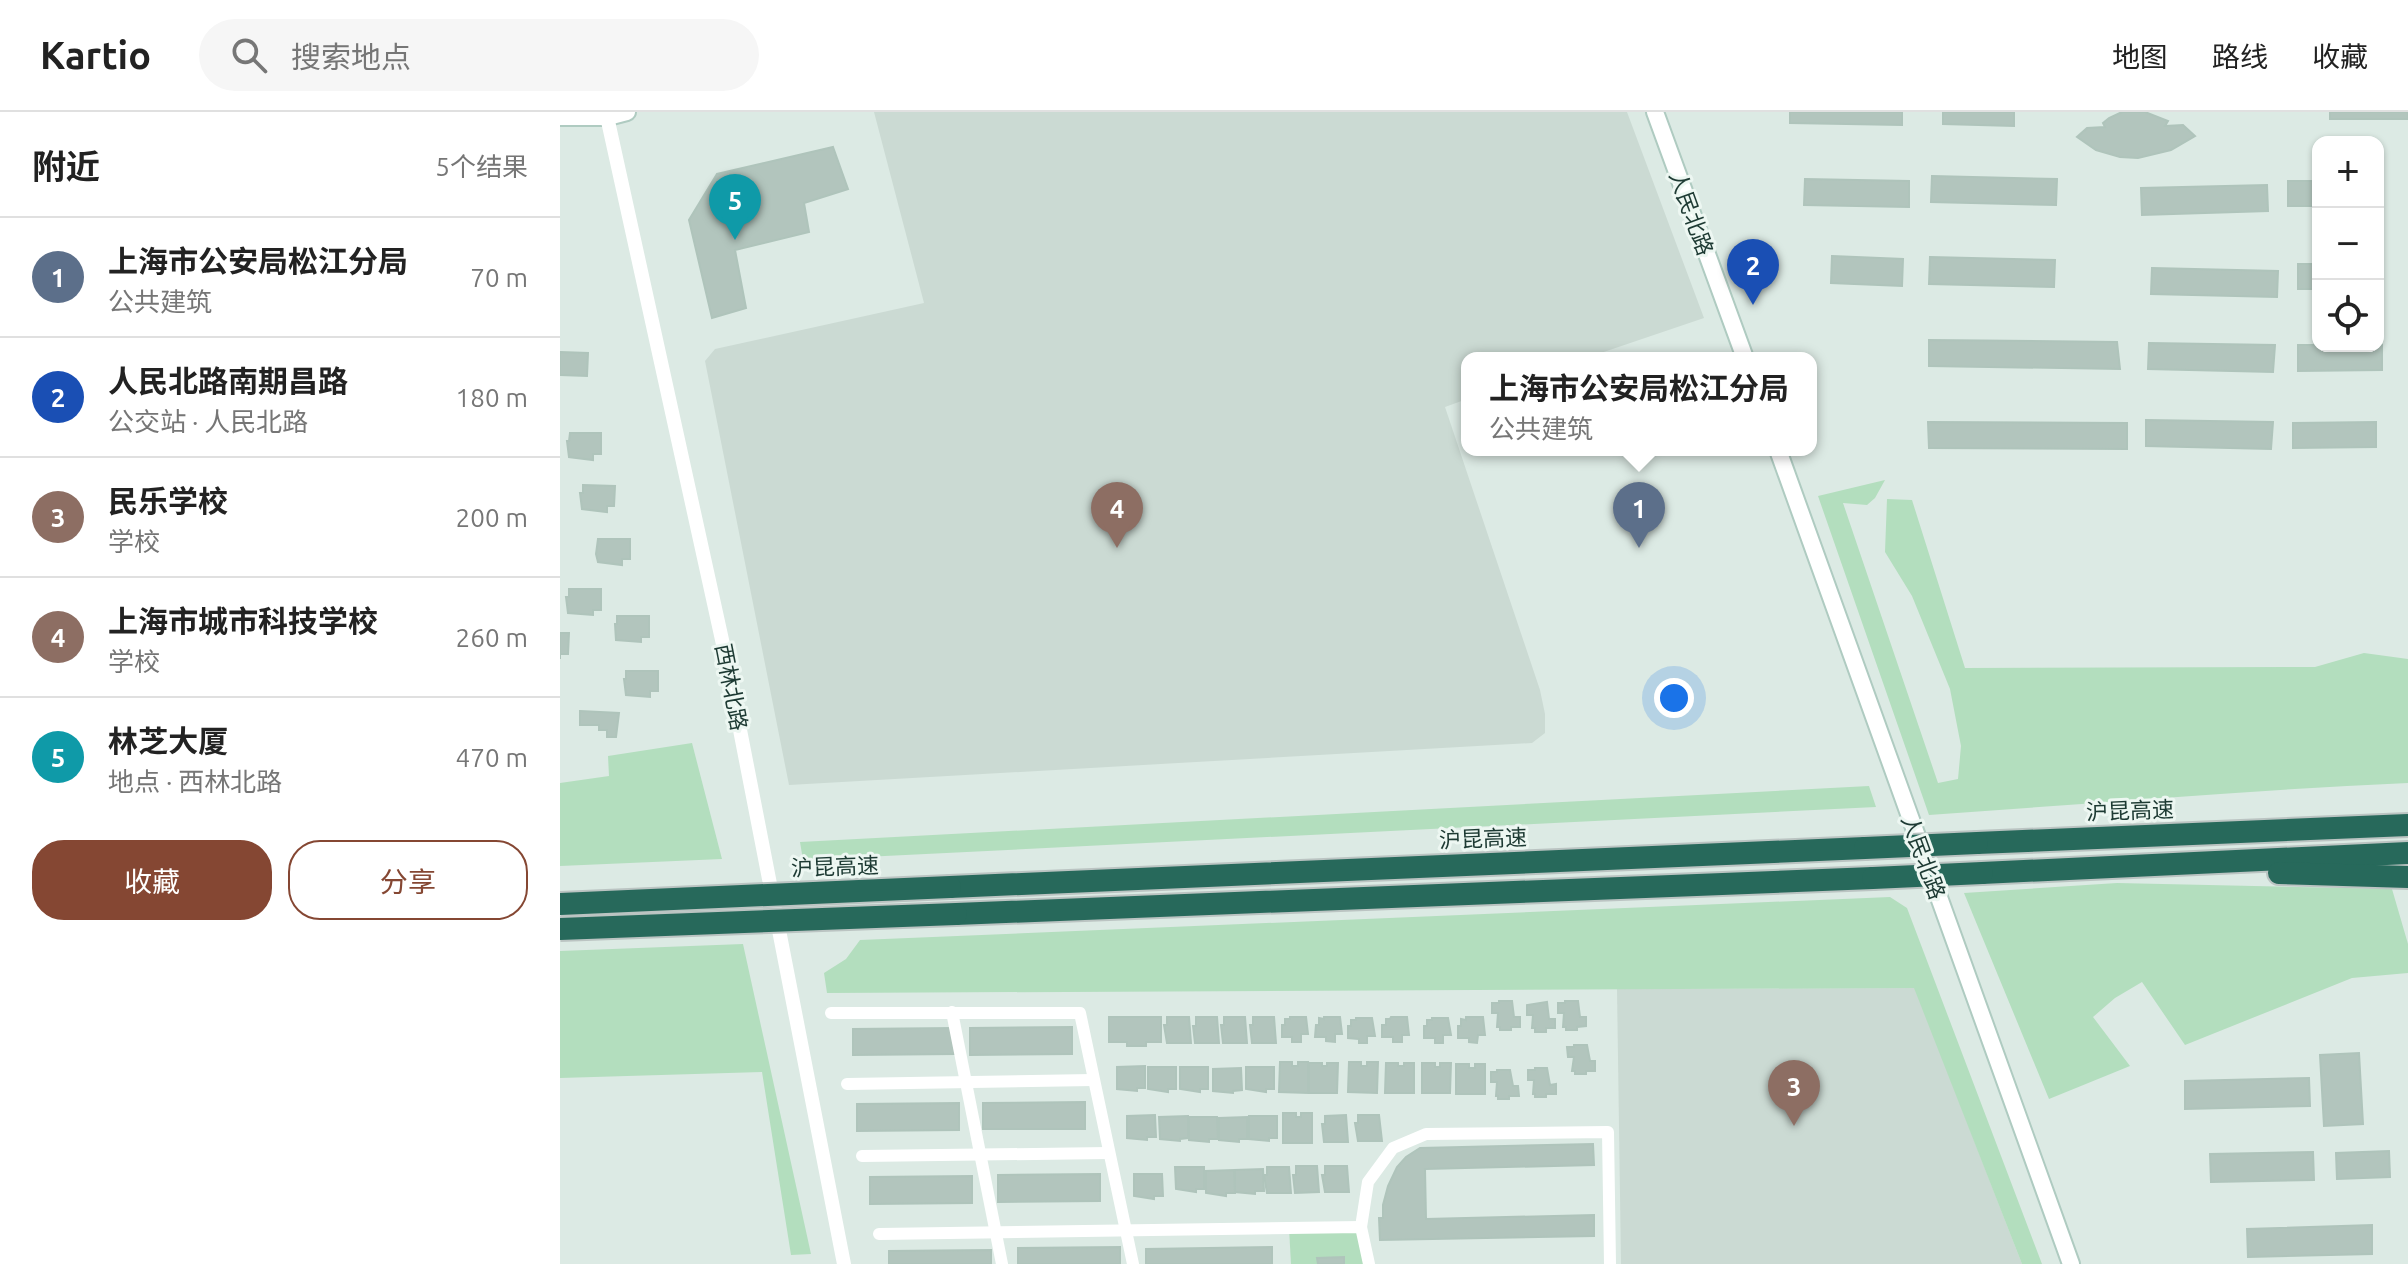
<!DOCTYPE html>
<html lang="zh">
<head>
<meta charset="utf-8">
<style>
  body { margin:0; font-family:Ubuntu,"Noto Sans SC",sans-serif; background:#f6f6f6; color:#222 }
  .controls { position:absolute; right:24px; top:24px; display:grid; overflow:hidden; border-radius:16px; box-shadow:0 2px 6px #0004 }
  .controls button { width:72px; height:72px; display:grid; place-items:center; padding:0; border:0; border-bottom:2px solid #e0e0e0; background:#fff; color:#222; font:40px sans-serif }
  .you { position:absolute; left:1114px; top:586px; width:28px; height:28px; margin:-20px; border:6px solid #fff; border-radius:50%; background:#1a73e8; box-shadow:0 0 0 12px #1a73e833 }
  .badge { display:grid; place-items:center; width:52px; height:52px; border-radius:50%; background:#854733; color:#fff; font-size:26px; font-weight:700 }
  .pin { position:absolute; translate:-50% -66px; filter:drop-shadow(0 2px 4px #0008) }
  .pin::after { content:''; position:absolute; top:42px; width:28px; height:24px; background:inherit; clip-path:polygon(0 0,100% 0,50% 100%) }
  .popup { position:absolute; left:901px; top:240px; width:356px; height:104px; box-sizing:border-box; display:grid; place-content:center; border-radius:16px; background:#fff; filter:drop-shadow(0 2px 6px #0005); font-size:26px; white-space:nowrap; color:#767676 }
  .popup b { font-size:30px; color:#222 }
  .popup::after { content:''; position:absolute; left:50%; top:100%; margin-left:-16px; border:16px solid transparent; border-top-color:#fff }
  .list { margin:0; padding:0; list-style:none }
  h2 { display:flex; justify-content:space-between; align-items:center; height:104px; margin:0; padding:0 32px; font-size:34px }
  h2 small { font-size:26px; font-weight:400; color:#767676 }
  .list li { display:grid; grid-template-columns:52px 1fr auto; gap:24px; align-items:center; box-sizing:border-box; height:120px; padding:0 32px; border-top:2px solid #e0e0e0 }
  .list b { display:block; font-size:30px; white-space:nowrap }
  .list p { margin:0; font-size:26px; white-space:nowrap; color:#767676 }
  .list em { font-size:26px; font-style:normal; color:#767676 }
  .actions { display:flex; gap:16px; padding:24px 32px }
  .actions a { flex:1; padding:18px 0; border:2px solid #854733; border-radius:32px; text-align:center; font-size:28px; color:#854733 }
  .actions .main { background:#854733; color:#fff }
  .icon { flex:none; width:44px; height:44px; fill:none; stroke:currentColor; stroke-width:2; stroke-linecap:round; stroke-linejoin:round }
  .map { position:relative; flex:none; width:1848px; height:1152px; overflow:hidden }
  header { display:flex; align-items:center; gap:48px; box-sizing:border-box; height:112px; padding:0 40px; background:#fff; border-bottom:2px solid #e0e0e0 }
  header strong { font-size:38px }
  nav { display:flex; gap:44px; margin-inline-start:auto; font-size:28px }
  .search { width:560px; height:72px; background:#f6f6f6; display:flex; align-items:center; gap:20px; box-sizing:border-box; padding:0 28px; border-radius:44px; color:#767676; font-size:30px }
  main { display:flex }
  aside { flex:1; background:#fff }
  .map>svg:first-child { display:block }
  .built { fill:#cbdad3 }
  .green { fill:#b3debe }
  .building { fill:#b2c5bd; stroke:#afc4bb; stroke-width:2 }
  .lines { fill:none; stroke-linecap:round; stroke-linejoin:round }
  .secondary-casing { stroke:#afcbc1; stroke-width:20 }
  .motorway-casing { stroke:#bbc4c2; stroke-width:26 }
  .minor { stroke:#fff; stroke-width:12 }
  .tertiary { stroke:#fff; stroke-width:14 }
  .secondary { stroke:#fff; stroke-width:16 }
  .motorway { stroke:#27695b; stroke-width:22 }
  .motorway-bridge-casing { stroke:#bbc4c2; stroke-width:26; stroke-linecap:butt }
  .motorway-bridge { stroke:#27695b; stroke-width:22 }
  .labels { text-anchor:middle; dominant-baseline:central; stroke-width:6; stroke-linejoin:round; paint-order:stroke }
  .street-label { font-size:22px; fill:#1d3a33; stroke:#edf7f2 }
</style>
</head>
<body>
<header>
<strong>Kartio</strong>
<div class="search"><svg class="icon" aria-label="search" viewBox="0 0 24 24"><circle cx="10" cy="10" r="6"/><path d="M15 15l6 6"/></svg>搜索地点</div>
<nav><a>地图</a><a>路线</a><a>收藏</a></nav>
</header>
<main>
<aside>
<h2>附近<small>5个结果</small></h2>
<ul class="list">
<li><span class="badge" style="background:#5c6f8a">1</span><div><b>上海市公安局松江分局</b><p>公共建筑</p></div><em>70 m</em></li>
<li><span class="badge" style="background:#1a4fb4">2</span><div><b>人民北路南期昌路</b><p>公交站 · 人民北路</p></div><em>180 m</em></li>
<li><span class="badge" style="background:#8d6e63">3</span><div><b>民乐学校</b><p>学校</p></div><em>200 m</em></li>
<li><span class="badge" style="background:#8d6e63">4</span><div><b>上海市城市科技学校</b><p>学校</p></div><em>260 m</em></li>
<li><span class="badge" style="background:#0f9aa8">5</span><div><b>林芝大厦</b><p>地点 · 西林北路</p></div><em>470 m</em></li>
</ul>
<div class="actions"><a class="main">收藏</a><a>分享</a></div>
</aside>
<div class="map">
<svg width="1848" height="1152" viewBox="0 0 1848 1152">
  <rect width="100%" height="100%" fill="#dceae4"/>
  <g class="built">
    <path d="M314,0H1067L1144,206L1026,246H907V287L885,295L980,578L985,602V621L972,631L229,673L145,249L155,237L364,191Z"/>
    <path d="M1355,876L1462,1152H1061L1057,877Z"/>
  </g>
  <g class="green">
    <path d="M1325,368L1315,386L1307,393L1283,391L1378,671L1398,667L1401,634L1390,577L1352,484L1325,440L1327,387L1352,388L1405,556L1755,555L1804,541L1848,547V671C1688,678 1528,692 1369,703L1258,384Z"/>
    <path d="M132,631L162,747L0,754V671L49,664L48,644Z"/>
    <path d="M1309,674L1316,695L243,748L240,730Z"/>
    <path d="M1557,771L1832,777L1848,832V861L1792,866L1625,933L1582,870L1555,886L1533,905L1570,954L1489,987L1404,781Z"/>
    <path d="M1330,785L1347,796L1482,1152H1462L1354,876L267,881L264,861L286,847L300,828Z"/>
    <path d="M183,832L251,1142L231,1143L202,960L0,966V839Z"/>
    <path d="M801,1115L809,1152H731L729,1116Z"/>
  </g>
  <g class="building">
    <path d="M1230,0H1342V13L1230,11Z"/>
    <path d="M1383,0H1454V14L1383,12Z"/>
    <path d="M1562,0H1585L1608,9L1605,14L1623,13L1635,24L1611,38L1578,46L1560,45L1536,38L1517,25L1527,16L1545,15L1543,11L1549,6Z"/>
    <rect x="1770" y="0" width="78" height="7"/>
    <path d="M273,35L288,77L244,91L249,120L175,138L186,196L152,206L129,108L157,62Z"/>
    <path d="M1372,64L1497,67L1496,93L1371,90Z"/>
    <path d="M1245,67L1349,69V95L1244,93Z"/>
    <rect x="1728" y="69" width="30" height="25"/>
    <path d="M1707,73L1708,99L1582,103L1581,76Z"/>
    <path d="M1272,144L1343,147L1342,174L1271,171Z"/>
    <path d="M1370,145L1495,148L1494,175L1369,172Z"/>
    <rect x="1738" y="152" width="20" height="25"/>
    <rect x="1818" y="152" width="3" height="25"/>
    <path d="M1592,156L1718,159L1717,185L1591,182Z"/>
    <path d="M1369,228L1557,230L1560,257L1369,254Z"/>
    <path d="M1589,231L1715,233L1713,260L1588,257Z"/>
    <path d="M1738,233H1822V258L1738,259Z"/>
    <path d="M0,240L28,241L27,264L0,263Z"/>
    <path d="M1586,308L1713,310L1711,337L1586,334Z"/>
    <path d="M1368,310L1567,311V337L1369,336Z"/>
    <path d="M1816,310V335L1733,336V311Z"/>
    <path d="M10,321H41V342H33V348L9,345L7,329H9Z"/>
    <path d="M23,373L55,374L54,394H47V400L22,397L20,381H23Z"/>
    <path d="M38,427H70V447H62V453L38,450L36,442Z"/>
    <path d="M9,477H41V498H33V503L8,501L6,485H9Z"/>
    <path d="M57,504H89V525H81V530L56,528L55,512H57Z"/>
    <path d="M0,521H9L8,542H0V547Z"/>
    <path d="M66,559H98V579H90V585L66,583L64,567H66Z"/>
    <path d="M20,599L59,601L56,625H47V618H39V613H20Z"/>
    <path d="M939,889H952L954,905H960V915H951V918H940V915H937L938,901H932V891H939Z"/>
    <path d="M1005,889H1018L1020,905H1026V914L1017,915V918H1006V915H1003L1004,901H998V891H1005Z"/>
    <path d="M987,890L989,907H995V916H986V920H975V916H972L973,903H967V893Z"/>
    <path d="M549,905H601V930H586V934H567V930H549Z"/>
    <path d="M607,905H629L631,931H607L604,913H607Z"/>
    <path d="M636,905H657L659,931H635L633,914H636Z"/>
    <path d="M664,905H685L687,931H663L661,913H664Z"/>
    <path d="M693,905H714L716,931H692L690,913H693Z"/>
    <path d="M730,905H746L748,922H741V930H732V925H722V913H725V907H730Z"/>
    <path d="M764,905H780L782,922H775V930L766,929V925H755L756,913H759V906L764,907Z"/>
    <path d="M831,905H847L849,923H842V930H833V925H822V913H826V907H830Z"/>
    <path d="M906,905H923L925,923H918L917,931L909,930V926H898V914H901V907L906,908Z"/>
    <path d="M796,906H812L815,924H807V931H799V927L788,926V914H791V908H796Z"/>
    <path d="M872,906H888L891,923H883V931H875V926H864V914H867V908H872Z"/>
    <path d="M512,915V942L410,943V916Z"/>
    <path d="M394,916L395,942L293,943V917Z"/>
    <path d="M1014,933H1027L1030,949H1035V959H1026V962H1015V959H1012L1014,945H1008L1007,935H1014Z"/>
    <path d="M1799,941L1803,1012L1764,1014L1760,943Z"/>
    <path d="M720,950H732V954H738V950H748V981L719,980Z"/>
    <path d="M789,950H801V954H807V950H818L817,981L788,980Z"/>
    <path d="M749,951H762V954H767V951H778L777,981H749Z"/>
    <path d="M826,951H838V954H844V951H854V981H825Z"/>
    <path d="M862,951H875V955H880V951H891L890,981H862Z"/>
    <path d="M896,952H909V956H915V952H925V982H896Z"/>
    <path d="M585,954V976H577V979L557,977V955Z"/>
    <path d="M588,955H616V977H608V980L588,977Z"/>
    <path d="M620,955H648V977H640V980L620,977Z"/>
    <path d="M686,955H714V977H706V980L686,977Z"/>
    <path d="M681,956L682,978L673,979V981L653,979V957Z"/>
    <path d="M975,956H987L990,973L996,972V982H986V985H975V982H973L974,968H968V958H975Z"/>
    <path d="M937,958H950L953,974H958L959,984H949V987H938V984H936L937,970H931V960H937Z"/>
    <path d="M1749,966L1750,994L1625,997V969Z"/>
    <path d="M525,990V1017H423V991Z"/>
    <path d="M399,991V1018L297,1019V992Z"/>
    <path d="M723,1001H736V1005H741V1001H752V1031H723Z"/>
    <path d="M595,1003L596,1025H587V1028L567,1026V1004Z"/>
    <path d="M786,1003L788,1030H764L762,1012H765V1004Z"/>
    <path d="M798,1003H819L822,1029H798L795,1011H798Z"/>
    <path d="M628,1004V1026L620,1027V1029L600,1027L599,1005Z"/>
    <path d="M689,1004H717V1026H709V1029L689,1027Z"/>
    <path d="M629,1005H657L658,1027H649V1030L629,1028Z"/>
    <path d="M687,1005V1027H679V1030L659,1028V1006Z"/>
    <path d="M1033,1032L1034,1053L865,1057L866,1107L1034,1103V1124L820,1128L819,1106H823V1093L828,1074L837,1055L846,1045L860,1036Z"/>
    <path d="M1829,1039L1830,1065L1777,1067L1776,1041Z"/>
    <path d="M1753,1040L1754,1068L1651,1070L1650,1042Z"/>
    <path d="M736,1054H757L759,1080L735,1081L733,1063H736Z"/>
    <path d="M765,1054H787L789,1080H765L762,1063H765Z"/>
    <path d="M615,1055H644V1077H636V1080L616,1077Z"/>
    <path d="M707,1055H729L731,1081H707L704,1063H707Z"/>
    <path d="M703,1057L704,1079H695V1082L675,1080V1058Z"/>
    <path d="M674,1058L675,1081H666V1084L646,1081V1059Z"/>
    <path d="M540,1062V1089L438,1090V1063Z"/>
    <path d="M574,1062H602L603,1084H594V1087L574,1084Z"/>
    <path d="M412,1064V1091L310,1092V1065Z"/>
    <path d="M1812,1113V1142L1688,1145L1687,1117Z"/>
    <path d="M560,1135V1152H458V1136Z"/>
    <path d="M712,1135V1152H586V1137Z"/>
    <path d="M431,1138V1152H329V1139Z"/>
    <path d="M784,1145V1152H758L757,1146Z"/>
  </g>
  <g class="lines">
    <defs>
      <g id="secondary">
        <path d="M1095,0L1185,246"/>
        <path d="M0,5H48L67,0"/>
        <path d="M1218,338L1511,1152"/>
      </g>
      <g id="motorway">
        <path d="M1417,731L1848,713"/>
        <path d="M1422,761L1848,741"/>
        <path d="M1719,761L1848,765"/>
        <path d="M390,775L1305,736"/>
        <path d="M396,802L1313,766"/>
      </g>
    </defs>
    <use href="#secondary" class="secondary-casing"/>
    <use href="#motorway" class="motorway-casing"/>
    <g class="minor">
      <path d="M392,900L442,1152"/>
      <path d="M271,901H520L573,1152"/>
      <path d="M287,972L533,968"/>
      <path d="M302,1044L549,1041"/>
      <path d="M801,1115L808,1070L833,1036L866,1022L1048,1020L1050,1152"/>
      <path d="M319,1122L801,1115L809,1152"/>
    </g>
    <path class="tertiary" d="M46,0L166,546L284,1152"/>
    <use href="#secondary" class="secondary"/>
    <use href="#motorway" class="motorway"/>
    <defs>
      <g id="motorway-bridge">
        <path d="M1305,736L1417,731"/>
        <path d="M1313,766L1422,761"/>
        <path d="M0,792L390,775"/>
        <path d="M0,817L396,802"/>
      </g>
    </defs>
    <use href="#motorway-bridge" class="motorway-bridge-casing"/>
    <use href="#motorway-bridge" class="motorway-bridge"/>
  </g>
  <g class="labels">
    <g class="street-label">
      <text transform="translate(1132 101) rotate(70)">人民北路</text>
      <text transform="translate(172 575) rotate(79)">西林北路</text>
      <text transform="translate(1570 698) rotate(-2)">沪昆高速</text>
      <text transform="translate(923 726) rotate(-2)">沪昆高速</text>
      <text transform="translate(1364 745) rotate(70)">人民北路</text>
      <text transform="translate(275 754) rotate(-2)">沪昆高速</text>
    </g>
  </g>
</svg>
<div class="controls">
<button>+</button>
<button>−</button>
<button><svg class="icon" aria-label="locate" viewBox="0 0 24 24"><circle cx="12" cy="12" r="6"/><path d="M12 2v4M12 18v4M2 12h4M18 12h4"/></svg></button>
</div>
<div class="you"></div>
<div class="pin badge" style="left:1079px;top:436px;background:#5c6f8a">1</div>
<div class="popup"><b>上海市公安局松江分局</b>公共建筑</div>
<div class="pin badge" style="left:1193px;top:193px;background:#1a4fb4">2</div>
<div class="pin badge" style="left:1234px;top:1014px;background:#8d6e63">3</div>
<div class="pin badge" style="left:557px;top:436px;background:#8d6e63">4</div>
<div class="pin badge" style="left:175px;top:128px;background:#0f9aa8">5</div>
</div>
</main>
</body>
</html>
